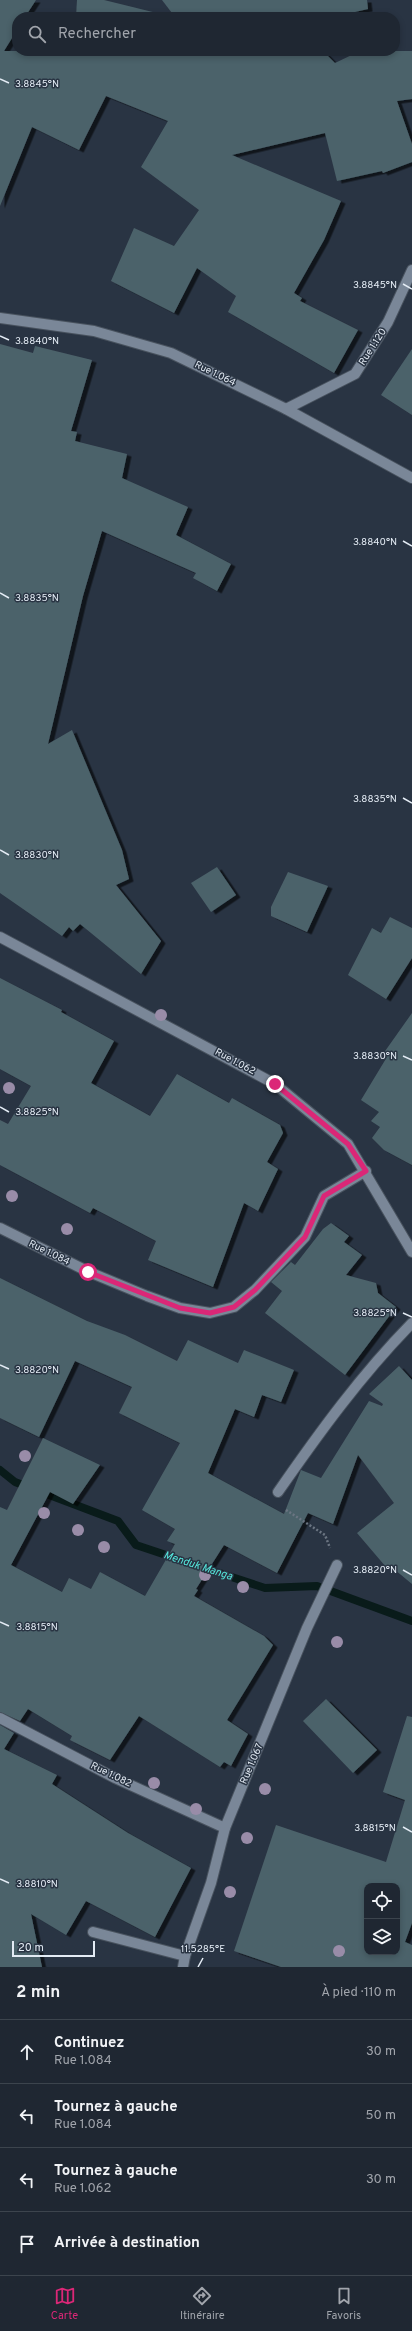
<!DOCTYPE html>
<html lang="fr">
<head>
<meta charset="utf-8">
<style>
  body { margin:0; font-family:Overpass,sans-serif; background:#272f3a; color:#f1f3f6 }
  .controls { position:absolute; right:12px; bottom:12px; display:grid; overflow:hidden; border-radius:8px; box-shadow:0 2px 6px #0003 }
  .controls button { width:36px; height:36px; display:grid; place-items:center; padding:0; border:0; border-bottom:1px solid #3c444d; background:#1f2732; color:#f1f3f6; font:20px sans-serif }
  .scale { position:absolute; left:12px; bottom:10px; width:83px; box-sizing:border-box; padding-left:4px; border:2px solid #e3ebf4; border-top:0; font-size:11px; line-height:14px; white-space:nowrap; color:#e3ebf4; -webkit-text-stroke:3px #293443; paint-order:stroke }
  .stop { position:absolute; width:12px; height:12px; margin:-9px; border:3px solid #db2777; border-radius:50%; background:#fff }
  .stop.end { background:#db2777; border-color:#fff; box-shadow:0 1px 4px #0008 }
  .list { margin:0; padding:0; list-style:none }
  h2 { display:flex; justify-content:space-between; align-items:center; height:52px; margin:0; padding:0 16px; font-size:17px }
  h2 small { font-size:13px; font-weight:400; color:#a1a5ac }
  .list li { display:grid; grid-template-columns:26px 1fr auto; gap:12px; align-items:center; box-sizing:border-box; height:64px; padding:0 16px; border-top:1px solid #3c444d }
  .list b { display:block; font-size:15px; white-space:nowrap }
  .list p { margin:0; font-size:13px; white-space:nowrap; color:#a1a5ac }
  .list em { font-size:13px; font-style:normal; color:#a1a5ac }
  .icon { flex:none; width:22px; height:22px; fill:none; stroke:currentColor; stroke-width:2; stroke-linecap:round; stroke-linejoin:round }
  .map { position:relative; flex:none; width:412px; height:1967px; overflow:hidden }
  .search { position:absolute; background:#1f2732; box-shadow:0 2px 6px #0003; left:12px; right:12px; top:12px; height:44px; display:flex; align-items:center; gap:10px; box-sizing:border-box; padding:0 14px; border-radius:16px; color:#a1a5ac; font-size:15px }
  .sheet { height:308px; background:#1f2732 }
  nav { display:flex; justify-content:space-around; align-items:center; box-sizing:border-box; height:56px; border-top:1px solid #3c444d; background:#1f2732; font-size:11px; color:#a1a5ac }
  nav a { display:grid; justify-items:center; gap:2px }
  nav .on { color:#db2777 }
  .map>svg:first-child { display:block }
  .lines { fill:none; stroke-linecap:round; stroke-linejoin:round }
  .stream { stroke:#091b1a; stroke-width:8 }
  .building { fill:#4c626a; fill-rule:evenodd; filter:url(#shadow) }
  .minor-casing { stroke:#48525e; stroke-width:12 }
  .secondary-casing { stroke:#48525e; stroke-width:12 }
  .path { stroke:#6b7582; stroke-width:2.5; stroke-dasharray:2 2; stroke-linecap:butt }
  .minor { stroke:#7a8798; stroke-width:10 }
  .secondary { stroke:#7a8798; stroke-width:10 }
  .tree { fill:#998ca8 }
  .route { stroke:#db2777; stroke-width:5 }
  .ticks { fill:none; stroke:#e3ebf4; stroke-width:1.5 }
  .labels { text-anchor:middle; dominant-baseline:central; stroke-width:3; stroke-linejoin:round; paint-order:stroke }
  .street-label { font-size:10px; fill:#e3ebf4; stroke:#293443 }
  .water-label { font-size:11px; font-style:italic; fill:#55e7dc; stroke:#293443 }
  .ticks-label { font-size:10px; text-anchor:middle; fill:#e3ebf4; stroke:#293443; stroke-width:3; stroke-linejoin:round; paint-order:stroke }
</style>
</head>
<body>
<div class="map">
<svg width="412" height="1967" viewBox="0 0 412 1967">
  <defs>
    <filter id="shadow"><feDropShadow dx="4.5" dy="2.5" stdDeviation="0" flood-color="#0009"/></filter>
  </defs>
  <rect width="100%" height="100%" fill="#293443"/>
  <g class="lines">
    <g class="stream">
      <path d="M0,1470L15,1482L118,1521L136,1545L178,1559"/>
      <path d="M198,1566L265,1588L317,1586L412,1621"/>
    </g>
  </g>
  <g class="building">
    <path d="M0,0H36L25,17H17V30L4,51H323L335,63L360,51H412V99L397,101L412,144V162L383,173L382,171L337,181L325,133L232,155L341,201L324,240L294,293L302,298L300,301L358,330L334,373L228,312L236,296L197,268L174,313L111,281L134,228L174,246L199,210L141,167L168,121L106,96L79,150L32,127L0,206Z"/>
    <path d="M77,0H104L173,17H76Z"/>
    <path d="M162,0H367L368,9L333,17H175Z"/>
    <path d="M0,344L33,353L35,346L92,360L71,431L77,432L75,441L127,454L122,478L188,507L176,535L231,564L217,591L193,578L196,573L102,531L83,596L48,744L72,730L122,850L129,879L116,885L161,941L141,974L80,924L73,931L69,927L62,936L0,893Z"/>
    <path d="M412,349V415L381,395Z"/>
    <path d="M217,867L236,895L211,912L191,883Z"/>
    <path d="M288,872L328,886L307,932L271,916V907Z"/>
    <path d="M390,917L412,928V958L386,999L348,975L372,928L381,933Z"/>
    <path d="M0,978L62,1010L61,1012L114,1041L91,1083L150,1116L177,1074L229,1103L232,1098L280,1125L283,1133L267,1162L278,1169L258,1211L244,1203L213,1287L148,1260L156,1241L93,1208L90,1213L0,1165V1120L8,1124L31,1086L0,1069Z"/>
    <path d="M412,1013V1165L384,1150L372,1138L380,1127L371,1121L379,1112L361,1100L387,1057L383,1054Z"/>
    <path d="M331,1223L349,1236L344,1242L362,1255L346,1275L376,1283L378,1293L396,1307L345,1375L265,1313L282,1291L271,1282L291,1262L295,1265L323,1229Z"/>
    <path d="M0,1278L87,1321L125,1335L177,1361L188,1340L238,1363L244,1350L294,1370L281,1402L262,1395L254,1417L235,1409L208,1473L284,1514L301,1470L321,1478L369,1401L382,1406L383,1404L369,1394L399,1366L412,1380V1584L389,1565L386,1567L357,1533L394,1503L358,1455L333,1524L308,1513L277,1573L224,1545L196,1589L198,1590L194,1596L264,1636L273,1645L227,1720L248,1734L231,1766L224,1762L220,1767L139,1716L110,1760L70,1740L72,1736L28,1709L20,1721L0,1712V1507L7,1510L43,1438L100,1465L73,1504L50,1492L11,1565L62,1592L69,1578L91,1589L100,1572L145,1596L175,1544L167,1541L175,1529L142,1510L180,1443L119,1413L132,1387L75,1361L39,1437L0,1418Z"/>
    <path d="M326,1699L377,1750L353,1773L303,1721Z"/>
    <path d="M407,1716L412,1717V1923L405,1942L412,1945V1967H281L234,1951L276,1825L386,1862L405,1800L383,1792ZM367,1886H397V1952H367Z"/>
    <path d="M0,1725L14,1733L4,1749L57,1775L52,1784L128,1833L191,1868L155,1937L86,1901L66,1935L31,1914L42,1967H0Z"/>
  </g>
  <g class="lines">
    <defs>
      <g id="minor">
        <path d="M286,409L355,374L388,322L412,270"/>
        <path d="M0,937L275,1084L348,1144L412,1252"/>
        <path d="M0,1228L89,1272L147,1296L180,1308L210,1313L234,1307L255,1290L305,1237L324,1196L366,1171"/>
        <path d="M278,1492C319,1433 361,1375 412,1323"/>
        <path d="M0,1718L115,1778L225,1828"/>
        <path d="M93,1932L185,1956"/>
        <path d="M183,1967L185,1956L211,1883L225,1828L307,1628L337,1565"/>
      </g>
      <path id="secondary" d="M0,318L94,331L171,353L286,409L412,478"/>
    </defs>
    <use href="#minor" class="minor-casing"/>
    <use href="#secondary" class="secondary-casing"/>
    <path class="path" d="M286,1510L325,1535L330,1548"/>
    <use href="#minor" class="minor"/>
    <use href="#secondary" class="secondary"/>
  </g>
  <g class="tree">
    <circle cx="161" cy="1015" r="6"/>
    <circle cx="9" cy="1088" r="6"/>
    <circle cx="12" cy="1196" r="6"/>
    <circle cx="67" cy="1229" r="6"/>
    <circle cx="25" cy="1456" r="6"/>
    <circle cx="44" cy="1513" r="6"/>
    <circle cx="78" cy="1530" r="6"/>
    <circle cx="104" cy="1547" r="6"/>
    <circle cx="205" cy="1575" r="6"/>
    <circle cx="243" cy="1587" r="6"/>
    <circle cx="337" cy="1642" r="6"/>
    <circle cx="154" cy="1783" r="6"/>
    <circle cx="265" cy="1789" r="6"/>
    <circle cx="196" cy="1809" r="6"/>
    <circle cx="247" cy="1838" r="6"/>
    <circle cx="230" cy="1892" r="6"/>
    <circle cx="339" cy="1951" r="6"/>
  </g>
  <g class="lines">
    <path class="route" d="M88,1272L180,1308L210,1313L234,1307L255,1290L305,1237L324,1196L366,1171L348,1144L275,1084"/>
  </g>
  <path class="ticks" d="M0,79L9,83M403,284L412,289M0,336L9,340M403,541L412,546M0,593L9,598M403,798L412,803M0,850L9,855M403,1056L412,1060M0,1107L9,1112M403,1313L412,1317M0,1365L9,1369M403,1570L412,1575M0,1622L9,1626M403,1827L412,1832M0,1879L9,1883M198,1967L203,1958"/>
  <g class="labels">
    <g class="street-label">
      <text transform="translate(373 347) rotate(-57)">Rue 1.120</text>
      <text transform="translate(215 374) rotate(26)">Rue 1.064</text>
      <text transform="translate(235 1062) rotate(28)">Rue 1.062</text>
      <text transform="translate(49 1253) rotate(26)">Rue 1.084</text>
      <text transform="translate(252 1764) rotate(-67)">Rue 1.067</text>
      <text transform="translate(111 1775) rotate(26)">Rue 1.082</text>
    </g>
    <g class="water-label">
      <text transform="translate(198 1566) rotate(18)">Menduk Manga</text>
    </g>
  </g>
  <g class="ticks-label">
    <text x="37" y="87">3.8845°N</text>
    <text x="375" y="288">3.8845°N</text>
    <text x="37" y="344">3.8840°N</text>
    <text x="375" y="545">3.8840°N</text>
    <text x="37" y="601">3.8835°N</text>
    <text x="375" y="802">3.8835°N</text>
    <text x="37" y="858">3.8830°N</text>
    <text x="375" y="1059">3.8830°N</text>
    <text x="37" y="1115">3.8825°N</text>
    <text x="375" y="1316">3.8825°N</text>
    <text x="37" y="1373">3.8820°N</text>
    <text x="375" y="1573">3.8820°N</text>
    <text x="37" y="1630">3.8815°N</text>
    <text x="375" y="1831">3.8815°N</text>
    <text x="37" y="1887">3.8810°N</text>
    <text x="203" y="1952">11.5285°E</text>
  </g>
</svg>
<div class="controls">
<button><svg class="icon" aria-label="locate" viewBox="0 0 24 24"><circle cx="12" cy="12" r="6"/><path d="M12 2v4M12 18v4M2 12h4M18 12h4"/></svg></button>
<button><svg class="icon" aria-label="layers" viewBox="0 0 24 24"><path d="M12 4l9 5-9 5-9-5zM3 14l9 5 9-5"/></svg></button>
</div>
<div class="scale">20 m</div>
<div class="stop" style="left:88px;top:1272px"></div>
<div class="stop end" style="left:275px;top:1084px"></div>
<div class="search"><svg class="icon" aria-label="search" viewBox="0 0 24 24"><circle cx="10" cy="10" r="6"/><path d="M15 15l6 6"/></svg>Rechercher</div>
</div>
<section class="sheet">
<h2>2 min<small>À pied · 110 m</small></h2>
<ul class="list">
<li><svg class="icon" aria-label="ahead" viewBox="0 0 24 24"><path d="M12 20V5M6 11l6-6 6 6"/></svg><div><b>Continuez</b><p>Rue 1.084</p></div><em>30 m</em></li>
<li><svg class="icon" aria-label="left" viewBox="0 0 24 24"><path d="M17 20v-9H6M10 6l-5 5 5 5"/></svg><div><b>Tournez à gauche</b><p>Rue 1.084</p></div><em>50 m</em></li>
<li><svg class="icon" aria-label="left" viewBox="0 0 24 24"><path d="M17 20v-9H6M10 6l-5 5 5 5"/></svg><div><b>Tournez à gauche</b><p>Rue 1.062</p></div><em>30 m</em></li>
<li><svg class="icon" aria-label="arrive" viewBox="0 0 24 24"><path d="M6 21V4h12l-3 4 3 4H6"/></svg><div><b>Arrivée à destination</b></div></li>
</ul>
</section>
<nav>
<a class="on"><svg class="icon" aria-label="map" viewBox="0 0 24 24"><path d="M3 6l6-2 6 2 6-2v14l-6 2-6-2-6 2zM9 4v14M15 6v14"/></svg>Carte</a>
<a><svg class="icon" aria-label="directions" viewBox="0 0 24 24"><path d="M12 3l9 9-9 9-9-9zM9 14v-3h6M13 9l2 2-2 2"/></svg>Itinéraire</a>
<a><svg class="icon" aria-label="saved" viewBox="0 0 24 24"><path d="M7 4h10v16l-5-4-5 4z"/></svg>Favoris</a>
</nav>
</body>
</html>
